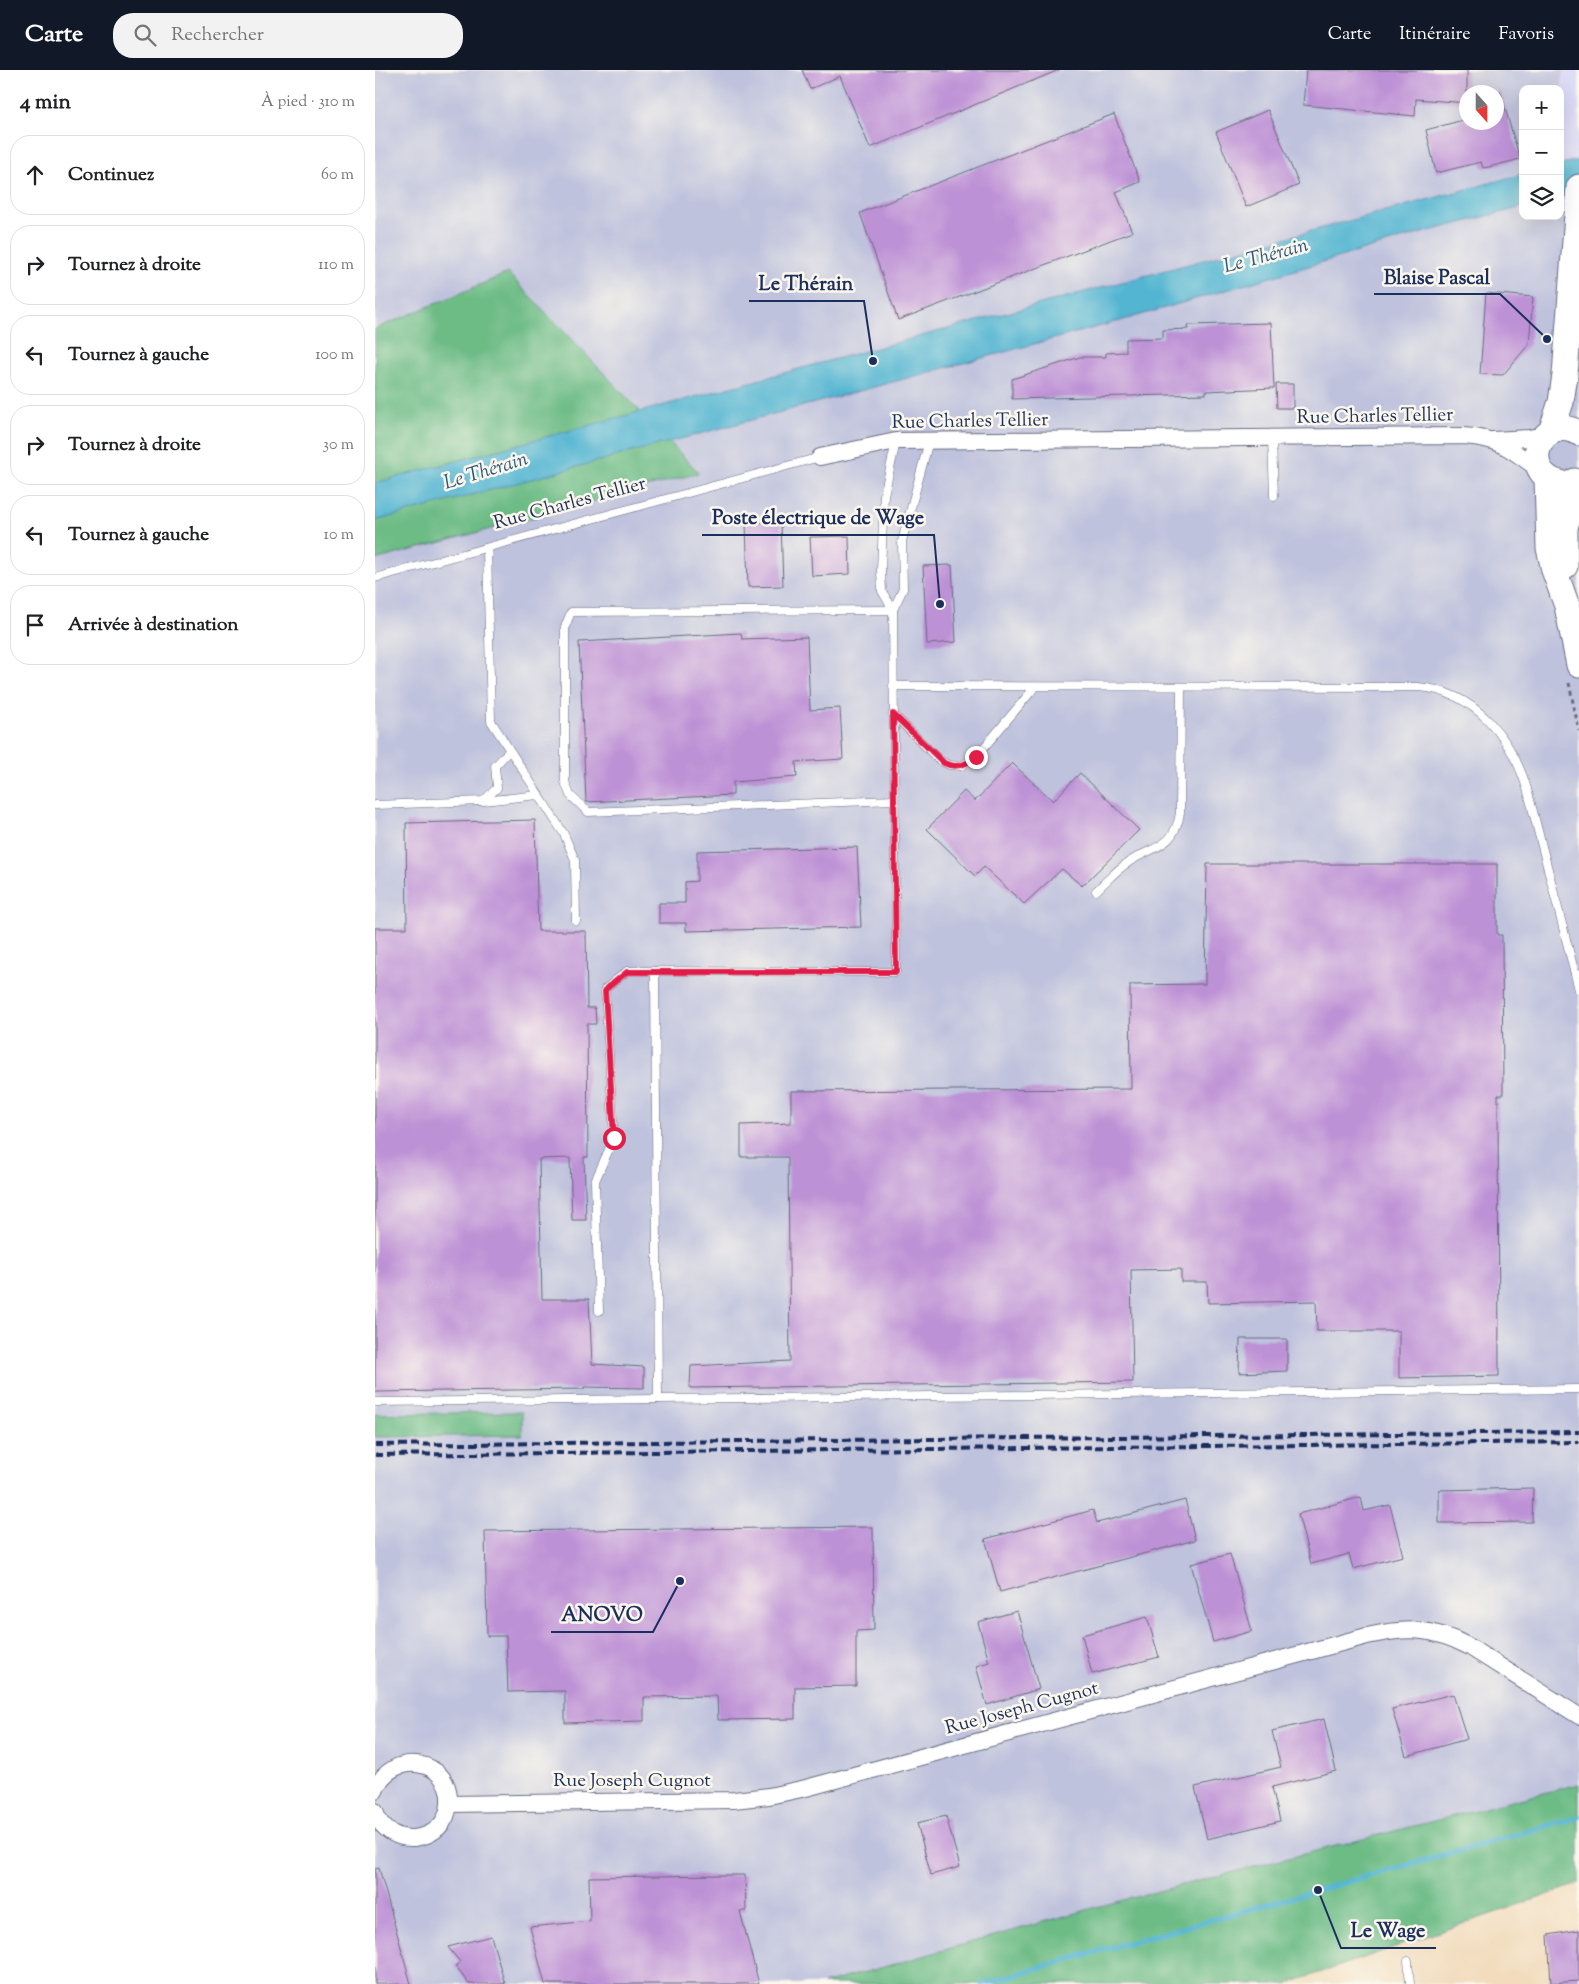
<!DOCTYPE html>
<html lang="fr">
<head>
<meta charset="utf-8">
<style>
  body { margin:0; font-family:"Sorts Mill Goudy",serif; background:#f2f2f2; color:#202124 }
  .controls { position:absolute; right:15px; top:15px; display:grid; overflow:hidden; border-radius:10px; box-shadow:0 5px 20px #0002 }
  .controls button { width:45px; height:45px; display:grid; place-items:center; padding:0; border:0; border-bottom:1px solid #e0e0e0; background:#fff; color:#202124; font:25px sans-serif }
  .compass { position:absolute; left:1084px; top:15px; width:45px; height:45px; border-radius:50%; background:#fff; box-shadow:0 5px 20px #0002; rotate:159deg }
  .stop { position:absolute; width:15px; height:15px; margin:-11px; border:4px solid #e11d48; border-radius:50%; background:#fff }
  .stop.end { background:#e11d48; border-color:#fff; box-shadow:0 1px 5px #0008 }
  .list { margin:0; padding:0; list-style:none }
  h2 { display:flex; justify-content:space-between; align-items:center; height:65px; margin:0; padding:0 20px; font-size:21px }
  h2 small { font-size:16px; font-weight:400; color:#757577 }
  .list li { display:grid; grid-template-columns:32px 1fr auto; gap:15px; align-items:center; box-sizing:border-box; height:80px; margin:0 10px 10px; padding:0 10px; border:1px solid #e0e0e0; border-radius:20px }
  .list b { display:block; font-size:19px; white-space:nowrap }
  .list em { font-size:16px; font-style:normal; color:#757577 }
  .icon { flex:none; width:28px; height:28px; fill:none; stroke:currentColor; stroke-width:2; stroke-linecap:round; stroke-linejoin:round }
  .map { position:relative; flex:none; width:1204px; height:1914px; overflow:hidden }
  header { display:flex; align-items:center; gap:30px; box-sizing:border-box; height:70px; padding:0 25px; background:#111827; color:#fff }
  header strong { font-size:24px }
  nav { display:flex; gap:28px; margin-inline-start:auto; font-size:18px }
  .search { width:350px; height:45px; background:#f2f2f2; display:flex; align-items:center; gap:12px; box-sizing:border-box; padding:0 18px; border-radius:20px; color:#757577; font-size:19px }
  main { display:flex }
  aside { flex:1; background:#fff }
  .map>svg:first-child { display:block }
  .built { fill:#d8d7f8 }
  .industrial { fill:#bfc2dd; fill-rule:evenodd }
  .forest { fill:#6dbc86; stroke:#447672 }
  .water { fill:#53b5d2; stroke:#377298 }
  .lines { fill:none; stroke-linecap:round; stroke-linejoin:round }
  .stream { stroke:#53b5d2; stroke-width:5.5 }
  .building { fill:#bd91d6 }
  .service-casing { stroke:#666c7f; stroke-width:9 }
  .minor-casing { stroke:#666c7f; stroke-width:18 }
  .primary-casing { stroke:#666c7f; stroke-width:27 }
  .path { stroke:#666c7f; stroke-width:3; stroke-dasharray:4 4; stroke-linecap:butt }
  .service { stroke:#fff; stroke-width:8 }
  .minor { stroke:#fff; stroke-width:16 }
  .primary { stroke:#fff; stroke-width:25 }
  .rail { stroke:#1b2f5e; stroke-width:4; stroke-dasharray:8 4; stroke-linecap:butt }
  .route { stroke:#e11d48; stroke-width:6 }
  .labels { text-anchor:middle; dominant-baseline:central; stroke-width:5; stroke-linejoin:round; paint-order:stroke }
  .street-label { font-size:19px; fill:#1b2f5e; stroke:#fbf7ec }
  .water-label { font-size:20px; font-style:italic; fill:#2c5781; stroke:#fbf7ec }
  .leader { fill:none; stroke:#1b2f5e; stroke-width:2 }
  .callout-dot { fill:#1b2f5e; stroke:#fbf7ec; stroke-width:2 }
  .callout-label { font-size:20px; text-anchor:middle; font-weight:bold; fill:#1b2f5e; stroke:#fbf7ec; stroke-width:5; stroke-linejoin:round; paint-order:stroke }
</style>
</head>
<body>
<header>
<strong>Carte</strong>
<div class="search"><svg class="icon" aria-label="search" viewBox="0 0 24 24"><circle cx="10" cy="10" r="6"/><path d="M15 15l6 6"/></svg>Rechercher</div>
<nav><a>Carte</a><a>Itinéraire</a><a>Favoris</a></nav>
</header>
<main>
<aside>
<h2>4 min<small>À pied · 310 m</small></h2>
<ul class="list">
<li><svg class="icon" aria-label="ahead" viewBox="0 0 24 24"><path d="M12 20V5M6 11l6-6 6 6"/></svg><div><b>Continuez</b></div><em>60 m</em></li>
<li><svg class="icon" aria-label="right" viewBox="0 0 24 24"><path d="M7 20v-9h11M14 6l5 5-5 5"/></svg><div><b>Tournez à droite</b></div><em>110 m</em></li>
<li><svg class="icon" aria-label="left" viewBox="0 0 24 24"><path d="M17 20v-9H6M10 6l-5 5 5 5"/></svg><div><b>Tournez à gauche</b></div><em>100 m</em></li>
<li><svg class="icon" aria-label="right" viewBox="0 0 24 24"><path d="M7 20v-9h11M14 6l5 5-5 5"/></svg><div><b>Tournez à droite</b></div><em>30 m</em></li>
<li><svg class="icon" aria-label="left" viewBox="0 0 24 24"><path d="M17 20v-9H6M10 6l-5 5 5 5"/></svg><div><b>Tournez à gauche</b></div><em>10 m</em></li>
<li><svg class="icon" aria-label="arrive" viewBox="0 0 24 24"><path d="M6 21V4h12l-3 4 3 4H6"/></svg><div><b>Arrivée à destination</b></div></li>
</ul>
</aside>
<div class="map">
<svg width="1204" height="1914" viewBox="0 0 1204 1914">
  <rect width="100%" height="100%" fill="#fbf7ec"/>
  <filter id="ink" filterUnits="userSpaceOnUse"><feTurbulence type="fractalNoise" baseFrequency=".02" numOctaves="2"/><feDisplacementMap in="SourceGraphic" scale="10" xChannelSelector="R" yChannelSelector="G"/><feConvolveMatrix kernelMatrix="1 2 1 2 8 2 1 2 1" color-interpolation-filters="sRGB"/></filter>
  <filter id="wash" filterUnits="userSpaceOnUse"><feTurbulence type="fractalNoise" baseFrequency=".0096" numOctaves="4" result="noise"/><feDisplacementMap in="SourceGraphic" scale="20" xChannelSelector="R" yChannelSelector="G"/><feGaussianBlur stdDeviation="1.12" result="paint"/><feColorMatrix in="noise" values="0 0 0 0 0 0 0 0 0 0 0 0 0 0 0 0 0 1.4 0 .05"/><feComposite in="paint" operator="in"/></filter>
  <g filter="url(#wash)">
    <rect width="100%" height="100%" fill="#f2dcbd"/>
    <path class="built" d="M1188,0H1204V91L1185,96V37Z"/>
    <path class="industrial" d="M0,0H1188L1185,37V19H1148V146H1185V96L1204,91V1714L729,1835L448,1914H0ZM1092,22H1122V52H1092Z"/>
    <g class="forest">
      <path d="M133,203L324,403L0,490V259Z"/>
      <path d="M147,1342V1365L0,1367V1344Z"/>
      <path d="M1204,1714V1814L912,1914H448L729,1835Z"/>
    </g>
    <g class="water">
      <path d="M1204,90V123L1185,128V94Z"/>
      <path d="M1148,104V137L1054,161L745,251L0,451V413Z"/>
    </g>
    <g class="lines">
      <path class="stream" d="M607,1914L1204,1747"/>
    </g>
    <g id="blocks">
      <g class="building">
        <path d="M427,0H684L495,78L465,6L435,19Z"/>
        <path d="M931,0H1092V33L1041,29L1040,46L928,35Z"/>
        <path d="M1125,21L1145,89L1114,97L1108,98L1106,92L1061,103L1051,60L1092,49V52H1122V22Z"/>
        <path d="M893,40L924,115L871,137L841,62Z"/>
        <path d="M739,44L765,112L741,122L757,162L523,250L485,143Z"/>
        <path d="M1111,223L1158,227L1154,274L1128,305L1105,304Z"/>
        <path d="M896,253L899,318L831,321V324L637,329V309L705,287H731V283L751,282V269L788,268V260L813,259L812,255Z"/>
        <path d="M901,314H918V338H902Z"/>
        <path d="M406,452L408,516L373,517L371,453Z"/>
        <path d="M474,466L475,504L437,506L435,467Z"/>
        <path d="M577,495L581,572L552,574L548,496Z"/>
        <path d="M366,563L367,569L432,567L435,640L465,638L468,689L421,692L422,707L358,712V725L211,732L204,572Z"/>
        <path d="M637,693L678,731L705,703L764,760L707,816L687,799L649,834L609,797L600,806L552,759L589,721L600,731Z"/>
        <path d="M160,750L163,861H211L212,938H220L221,954H212L213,1087H209L211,1150H197L195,1088L164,1089L167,1229H214L217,1294L269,1297V1318L209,1317V1319L0,1322V858H32L31,753Z"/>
        <path d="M482,777L486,857L311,861V853H284V833H310V812L322,811V781Z"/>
        <path d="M832,794H1122V865H1127L1128,1025H1123L1124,1306L1024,1308V1261H942L941,1231L833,1233L832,1212H806V1199L756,1200L758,1312L315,1318L316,1296L415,1291L413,1087H366V1055L416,1053V1021L756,1019L755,915L830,914Z"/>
        <path d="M865,1269H912V1301L864,1303Z"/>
        <path d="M1158,1418L1157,1452L1064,1453V1420Z"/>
        <path d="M986,1427L989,1441L1015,1435L1028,1486L978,1499L974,1484L936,1494L923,1444Z"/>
        <path d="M810,1430L820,1470L625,1522L610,1469L718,1440L722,1453Z"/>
        <path d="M498,1457L499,1560L481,1561V1616L420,1617V1649L343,1650L342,1626L269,1627V1651L190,1653V1621L133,1622L131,1566H112L110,1461Z"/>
        <path d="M855,1484L877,1561L838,1572L816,1494Z"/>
        <path d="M642,1541L664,1619L612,1635L601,1596L614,1592L603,1552Z"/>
        <path d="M772,1547L784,1587L717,1604L707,1565Z"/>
        <path d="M1078,1624L1092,1669L1031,1686L1017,1639Z"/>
        <path d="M949,1649L961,1701L897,1717L905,1751L832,1769L820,1717L906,1697L897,1661Z"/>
        <path d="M571,1746L585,1797L556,1805L542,1753Z"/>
        <path d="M4,1798L36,1914H0V1799Z"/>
        <path d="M347,1805H370L371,1841H365L384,1914H170L155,1857L215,1851L214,1807Z"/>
        <path d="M1204,1860V1911L1176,1913L1173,1865Z"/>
        <path d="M116,1866L130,1914H94L80,1896L85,1892L73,1877Z"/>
      </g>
    </g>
  </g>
  <g filter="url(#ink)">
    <use href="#blocks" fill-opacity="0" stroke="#666c7f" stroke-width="1"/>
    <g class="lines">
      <defs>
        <g id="service">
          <path d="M897,369L899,426"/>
          <path d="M112,478L116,651L189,764L200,790L201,851"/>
          <path d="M0,508L445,387"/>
          <path d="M518,540L196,542L190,557V712L195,725L213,742L519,730"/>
          <path d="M518,540L507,521L506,501L509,425L521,372"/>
          <path d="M518,616L1043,617C1101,621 1138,670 1153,722L1200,904"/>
          <path d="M518,644L564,690L574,695L586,696L601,687L660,617"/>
          <path d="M108,731L122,718L120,696L134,681"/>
          <path d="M0,735L108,731L163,725"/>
          <path d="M721,821C732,811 742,799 754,792C779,775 799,779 805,743L806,617"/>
          <path d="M280,901L283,1329"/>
          <path d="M1203,903L1200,904L1204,920"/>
          <path d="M224,1241L220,1111L239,1068L230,919L252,901L521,902L518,540L528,519L527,471L554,371"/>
          <path d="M0,1332L1204,1319"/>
          <path d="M1033,1891L1035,1914"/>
        </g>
        <g id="minor">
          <path d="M1118,370L1154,368L1173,364"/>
          <path d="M445,387L521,371L1088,366C1126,368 1137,380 1167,402"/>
          <path d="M0,1721C15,1679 77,1688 74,1733C72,1775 12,1781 0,1741"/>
          <path d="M74,1734L359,1730L394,1726L431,1718L992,1566C1031,1557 1057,1557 1093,1576L1204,1646"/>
        </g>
        <g id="primary">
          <path d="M1176,362L1186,332L1190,305L1204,117"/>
          <path d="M1172,407L1174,478L1179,500L1192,536L1204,595"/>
          <path d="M1185,413C1142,403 1165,342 1204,363"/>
          <path d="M1190,496V459L1200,411"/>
        </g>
      </defs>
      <use href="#service" class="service-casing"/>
      <use href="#minor" class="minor-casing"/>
      <use href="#primary" class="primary-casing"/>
      <path class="path" d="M1194,613L1204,661"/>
      <use href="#service" class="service"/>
      <use href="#minor" class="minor"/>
      <use href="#primary" class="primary"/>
      <g class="rail">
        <path d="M0,1375L1204,1362"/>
        <path d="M0,1385L1204,1372"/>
      </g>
    </g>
  </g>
  <g class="lines" filter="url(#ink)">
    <path class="route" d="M239,1068L230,920L252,902H521L518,644L569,693C581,699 591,695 601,687"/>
  </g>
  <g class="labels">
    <g class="street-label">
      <text transform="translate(1000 347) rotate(-1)">Rue Charles Tellier</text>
      <text transform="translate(595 352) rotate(-1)">Rue Charles Tellier</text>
      <text transform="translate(195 434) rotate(-15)">Rue Charles Tellier</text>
      <text transform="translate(647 1639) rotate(-15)">Rue Joseph Cugnot</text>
      <text x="257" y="1711">Rue Joseph Cugnot</text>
    </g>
    <g class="water-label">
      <text transform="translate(891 187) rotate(-15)">Le Thérain</text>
      <text transform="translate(111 402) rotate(-17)">Le Thérain</text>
    </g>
  </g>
  <path class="leader" d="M1172 269L1125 224H999M498 291L489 231H374M565 534L559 465H327M305 1511L278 1562H176M943 1820L966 1878H1061"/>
  <g class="callout-dot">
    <circle cx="1172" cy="269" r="5"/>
    <circle cx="498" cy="291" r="5"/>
    <circle cx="565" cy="534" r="5"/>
    <circle cx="305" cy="1511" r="5"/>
    <circle cx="943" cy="1820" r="5"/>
  </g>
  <g class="callout-label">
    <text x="1062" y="214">Blaise Pascal</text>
    <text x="431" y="220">Le Thérain</text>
    <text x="443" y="454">Poste électrique de Wage</text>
    <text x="227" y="1551">ANOVO</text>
    <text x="1013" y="1867">Le Wage</text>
  </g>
</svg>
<div class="controls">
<button>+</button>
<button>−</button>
<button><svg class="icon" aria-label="layers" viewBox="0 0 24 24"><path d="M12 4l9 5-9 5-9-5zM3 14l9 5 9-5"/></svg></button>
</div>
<svg class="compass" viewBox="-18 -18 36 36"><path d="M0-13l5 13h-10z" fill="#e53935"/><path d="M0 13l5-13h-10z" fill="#757577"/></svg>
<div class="stop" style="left:239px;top:1068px"></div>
<div class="stop end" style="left:601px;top:687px"></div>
</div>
</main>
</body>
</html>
